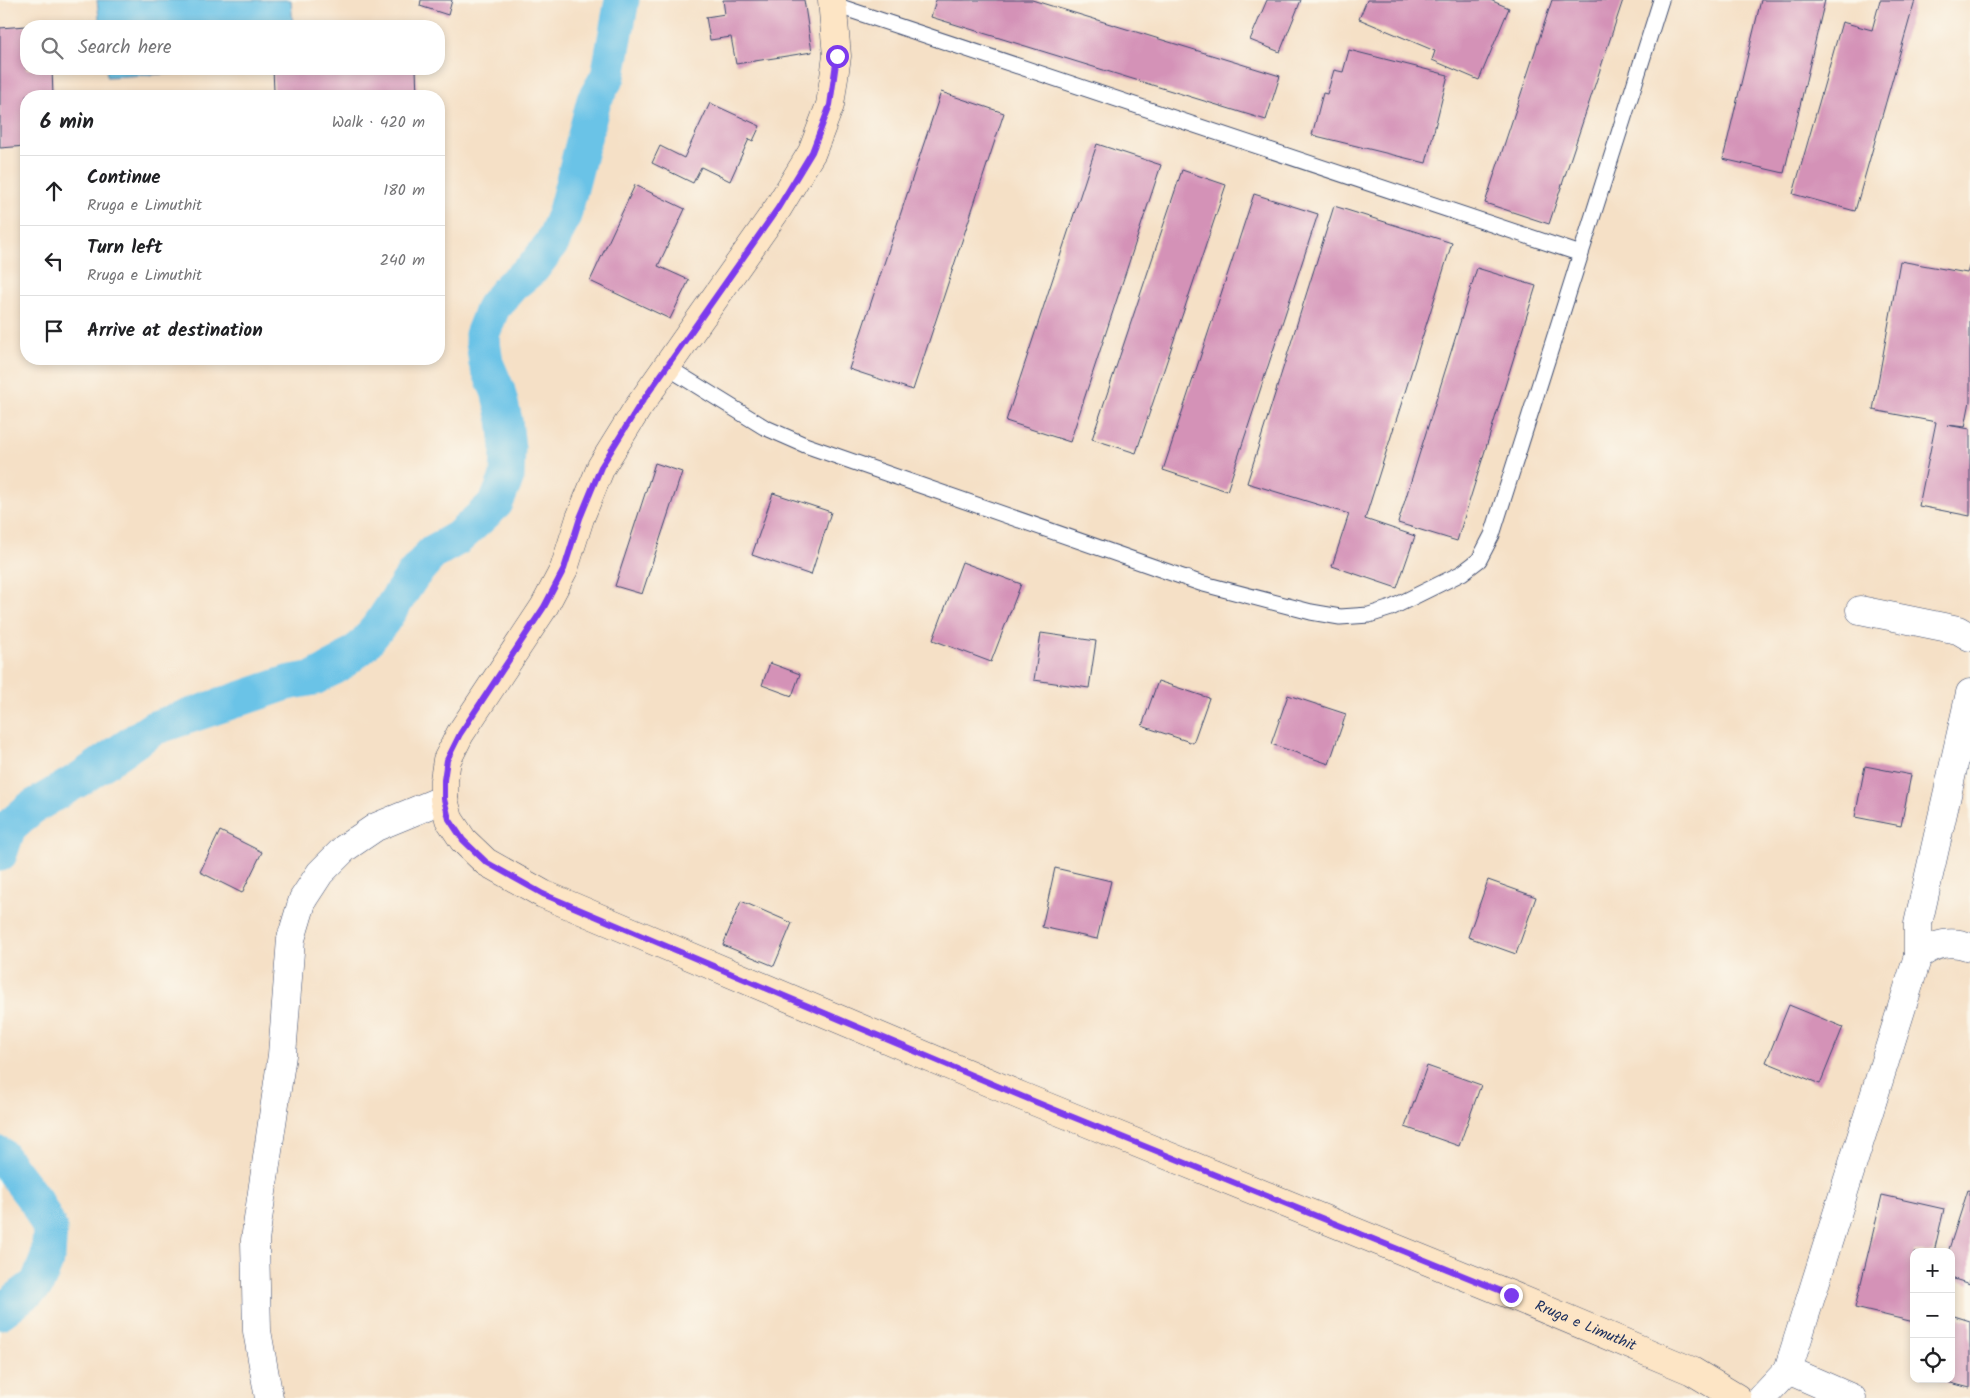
<!DOCTYPE html>
<html lang="en">
<head>
<meta charset="utf-8">
<style>
  body { margin:0; font-family:Kalam,sans-serif; background:#f2f2f2; color:#202124 }
  .controls { position:absolute; right:15px; bottom:15px; display:grid; overflow:hidden; border-radius:10px; box-shadow:0 2px 8px #0003 }
  .controls button { width:45px; height:45px; display:grid; place-items:center; padding:0; border:0; border-bottom:1px solid #e0e0e0; background:#fff; color:#202124; font:25px sans-serif }
  .stop { position:absolute; width:15px; height:15px; margin:-11px; border:4px solid #7c3aed; border-radius:50%; background:#fff }
  .stop.end { background:#7c3aed; border-color:#fff; box-shadow:0 1px 5px #0008 }
  .list { margin:0; padding:0; list-style:none }
  h2 { display:flex; justify-content:space-between; align-items:center; height:65px; margin:0; padding:0 20px; font-size:21px }
  h2 small { font-size:16px; font-weight:400; color:#757577 }
  .list li { display:grid; grid-template-columns:32px 1fr auto; gap:15px; align-items:center; box-sizing:border-box; height:70px; padding:0 20px; border-top:1px solid #e0e0e0 }
  .list b { display:block; font-size:19px; white-space:nowrap }
  .list p { margin:0; font-size:16px; white-space:nowrap; color:#757577 }
  .list em { font-size:16px; font-style:normal; color:#757577 }
  .icon { flex:none; width:28px; height:28px; fill:none; stroke:currentColor; stroke-width:2; stroke-linecap:round; stroke-linejoin:round }
  .map { position:relative; flex:none; width:1970px; height:1398px; overflow:hidden }
  .search { position:absolute; background:#fff; box-shadow:0 2px 8px #0003; left:20px; top:20px; width:425px; height:55px; display:flex; align-items:center; gap:12px; box-sizing:border-box; padding:0 18px; border-radius:20px; color:#757577; font-size:19px }
  .panel { position:absolute; background:#fff; box-shadow:0 2px 8px #0003; left:20px; top:90px; width:425px; height:275px; border-radius:20px }
  .map>svg:first-child { display:block }
  .water { fill:#6ac3e7; stroke:#4279a2 }
  .lines { fill:none; stroke-linecap:round; stroke-linejoin:round }
  .canal { stroke:#6ac3e7; stroke-width:35 }
  .building { fill:#d492b7 }
  .lane-casing { stroke:#3c4a6e; stroke-width:17 }
  .street-casing { stroke:#3c4a6e; stroke-width:29 }
  .secondary-casing { stroke:#3c4a6e; stroke-width:29 }
  .lane { stroke:#fff; stroke-width:15 }
  .street { stroke:#fff; stroke-width:28 }
  .secondary { stroke:#fde5c5; stroke-width:28 }
  .route { stroke:#7c3aed; stroke-width:6 }
  .labels { text-anchor:middle; dominant-baseline:central; stroke-width:5; stroke-linejoin:round; paint-order:stroke }
  .street-label { font-size:15px; fill:#1b2f5e; stroke:#fbf7ec }
</style>
</head>
<body>
<div class="map">
<svg width="1970" height="1398" viewBox="0 0 1970 1398">
  <rect width="100%" height="100%" fill="#fbf7ec"/>
  <filter id="ink" filterUnits="userSpaceOnUse"><feTurbulence type="fractalNoise" baseFrequency=".02" numOctaves="2"/><feDisplacementMap in="SourceGraphic" scale="10" xChannelSelector="R" yChannelSelector="G"/><feConvolveMatrix kernelMatrix="1 2 1 2 8 2 1 2 1" color-interpolation-filters="sRGB"/></filter>
  <filter id="wash" filterUnits="userSpaceOnUse"><feTurbulence type="fractalNoise" baseFrequency=".0096" numOctaves="4" result="noise"/><feDisplacementMap in="SourceGraphic" scale="20" xChannelSelector="R" yChannelSelector="G"/><feGaussianBlur stdDeviation="1.12" result="paint"/><feColorMatrix in="noise" values="0 0 0 0 0 0 0 0 0 0 0 0 0 0 0 0 0 1.4 0 .05"/><feComposite in="paint" operator="in"/></filter>
  <g filter="url(#wash)">
    <rect width="100%" height="100%" fill="#f5e0c6"/>
    <g class="water">
      <path d="M97,0H291L293,26H100Z"/>
      <path d="M106,69H265L107,77Z"/>
    </g>
    <g class="lines">
      <g class="canal">
        <path d="M0,854L9,827L31,808L80,779L154,728L287,683L314,678L340,664L363,646L382,622L413,575L433,552L458,538L496,503L507,477L508,448L505,420L498,391L486,363L482,335L493,307L511,286L533,268L552,243L564,215L594,100L608,76L622,0"/>
        <path d="M0,1154L37,1203L50,1229L48,1257L37,1284L0,1312"/>
      </g>
    </g>
    <g id="blocks">
      <g class="building">
        <path d="M421,0H452L448,15L420,6Z"/>
        <path d="M723,0H804L812,52L736,64L731,37L710,40L706,17L725,14Z"/>
        <path d="M936,0H1032L1280,76L1266,120L931,17Z"/>
        <path d="M1267,0H1301L1280,52L1250,40Z"/>
        <path d="M1367,0H1490L1509,8L1479,80L1432,60L1435,51L1359,19Z"/>
        <path d="M1552,0H1623L1549,224L1485,203Z"/>
        <path d="M1761,0H1825L1784,173L1723,159Z"/>
        <path d="M1880,0H1915L1855,211L1793,194L1842,22L1872,30Z"/>
        <path d="M26,26V69H52L53,96H26V146L0,148V28Z"/>
        <path d="M1349,50L1448,75L1426,163L1312,135L1323,93L1327,94L1334,70L1343,72Z"/>
        <path d="M273,69H416L417,96H199L274,91Z"/>
        <path d="M941,92L1004,113L913,390L849,369Z"/>
        <path d="M710,103L760,126L753,141L749,139L730,181L701,167L693,183L652,163L660,146L684,158Z"/>
        <path d="M1097,144L1161,165L1070,442L1006,421Z"/>
        <path d="M1182,170L1226,185L1136,453L1092,439Z"/>
        <path d="M635,185L685,209L658,266L689,280L670,319L590,281Z"/>
        <path d="M1254,194L1318,214L1227,491L1163,470Z"/>
        <path d="M1334,206L1452,243L1365,519L1415,536L1397,588L1332,566L1349,514L1247,483Z"/>
        <path d="M1900,261L1967,273L1970,264V401L1965,427L1947,425L1970,429V516L1919,506L1936,422L1873,410Z"/>
        <path d="M1477,268L1536,286L1457,541L1398,523Z"/>
        <path d="M655,463L682,472L642,594L615,586Z"/>
        <path d="M773,493L831,512L811,575L752,555Z"/>
        <path d="M962,562L1021,584L991,662L933,640Z"/>
        <path d="M1041,633L1096,641L1089,688L1034,680Z"/>
        <path d="M770,663L800,674L792,696L762,685Z"/>
        <path d="M1158,681L1209,698L1193,743L1142,726Z"/>
        <path d="M1288,695L1346,714L1329,764L1271,744Z"/>
        <path d="M1865,766L1911,775L1901,826L1855,817Z"/>
        <path d="M220,831L262,852L242,893L200,872Z"/>
        <path d="M1055,868L1111,881L1097,939L1042,927Z"/>
        <path d="M1488,880L1536,897L1516,954L1468,937Z"/>
        <path d="M741,901L792,923L774,966L723,945Z"/>
        <path d="M1789,1005L1843,1027L1820,1084L1766,1062Z"/>
        <path d="M1427,1066L1481,1085L1459,1146L1405,1127Z"/>
        <path d="M1968,1190L1970,1191V1284L1951,1278V1252H1948Z"/>
        <path d="M1882,1195L1944,1209L1934,1252H1914V1322L1855,1308Z"/>
        <path d="M1951,1315L1970,1321V1388L1939,1380L1951,1379Z"/>
      </g>
    </g>
  </g>
  <g filter="url(#ink)">
    <use href="#blocks" fill-opacity="0" stroke="#3c4a6e" stroke-width="1"/>
    <g class="lines">
      <defs>
        <g id="lane">
          <path d="M832,4L1581,254"/>
          <path d="M667,367L764,427L805,445L1200,583L1311,612L1340,617L1369,615L1391,608L1462,573L1479,560L1492,535L1661,0"/>
        </g>
        <g id="street">
          <path d="M1860,610L1958,630L1970,637"/>
          <path d="M1918,956V924L1970,693"/>
          <path d="M1788,1370L1918,956C1934,944 1950,939 1970,947"/>
          <path d="M269,1398L257,1331L255,1240L282,1055L291,939L303,899L320,873L345,848L376,827L444,799"/>
          <path d="M1762,1398L1788,1370L1852,1398"/>
        </g>
        <g id="secondary">
          <path id="s1" d="M832,0L837,56L830,105L812,152L778,208L637,409L601,467L580,518L564,569L544,607L460,734L447,760L444,780V799L449,819L463,840L486,862L543,894L1021,1096L1511,1295L1692,1371L1737,1398"/>
        </g>
      </defs>
      <use href="#lane" class="lane-casing"/>
      <use href="#street" class="street-casing"/>
      <use href="#secondary" class="secondary-casing"/>
      <use href="#lane" class="lane"/>
      <use href="#street" class="street"/>
      <use href="#secondary" class="secondary"/>
    </g>
  </g>
  <g class="lines" filter="url(#ink)">
    <path class="route" d="M837,56L830,105L812,152L778,208L637,409L601,467L580,518L564,569L544,607L460,734L447,760L444,780V799L449,819L463,840L486,862L543,894L1021,1096L1511,1295"/>
  </g>
  <g class="labels">
    <g class="street-label">
      <text stroke="none"><textPath href="#s1" startOffset="2179">Rruga e Limuthit</textPath></text>
    </g>
  </g>
</svg>
<div class="controls">
<button>+</button>
<button>−</button>
<button><svg class="icon" aria-label="locate" viewBox="0 0 24 24"><circle cx="12" cy="12" r="6"/><path d="M12 2v4M12 18v4M2 12h4M18 12h4"/></svg></button>
</div>
<div class="stop" style="left:837px;top:56px"></div>
<div class="stop end" style="left:1511px;top:1295px"></div>
<div class="search"><svg class="icon" aria-label="search" viewBox="0 0 24 24"><circle cx="10" cy="10" r="6"/><path d="M15 15l6 6"/></svg>Search here</div>
<section class="panel">
<h2>6 min<small>Walk · 420 m</small></h2>
<ul class="list">
<li><svg class="icon" aria-label="ahead" viewBox="0 0 24 24"><path d="M12 20V5M6 11l6-6 6 6"/></svg><div><b>Continue</b><p>Rruga e Limuthit</p></div><em>180 m</em></li>
<li><svg class="icon" aria-label="left" viewBox="0 0 24 24"><path d="M17 20v-9H6M10 6l-5 5 5 5"/></svg><div><b>Turn left</b><p>Rruga e Limuthit</p></div><em>240 m</em></li>
<li><svg class="icon" aria-label="arrive" viewBox="0 0 24 24"><path d="M6 21V4h12l-3 4 3 4H6"/></svg><div><b>Arrive at destination</b></div></li>
</ul>
</section>
</div>
</body>
</html>
